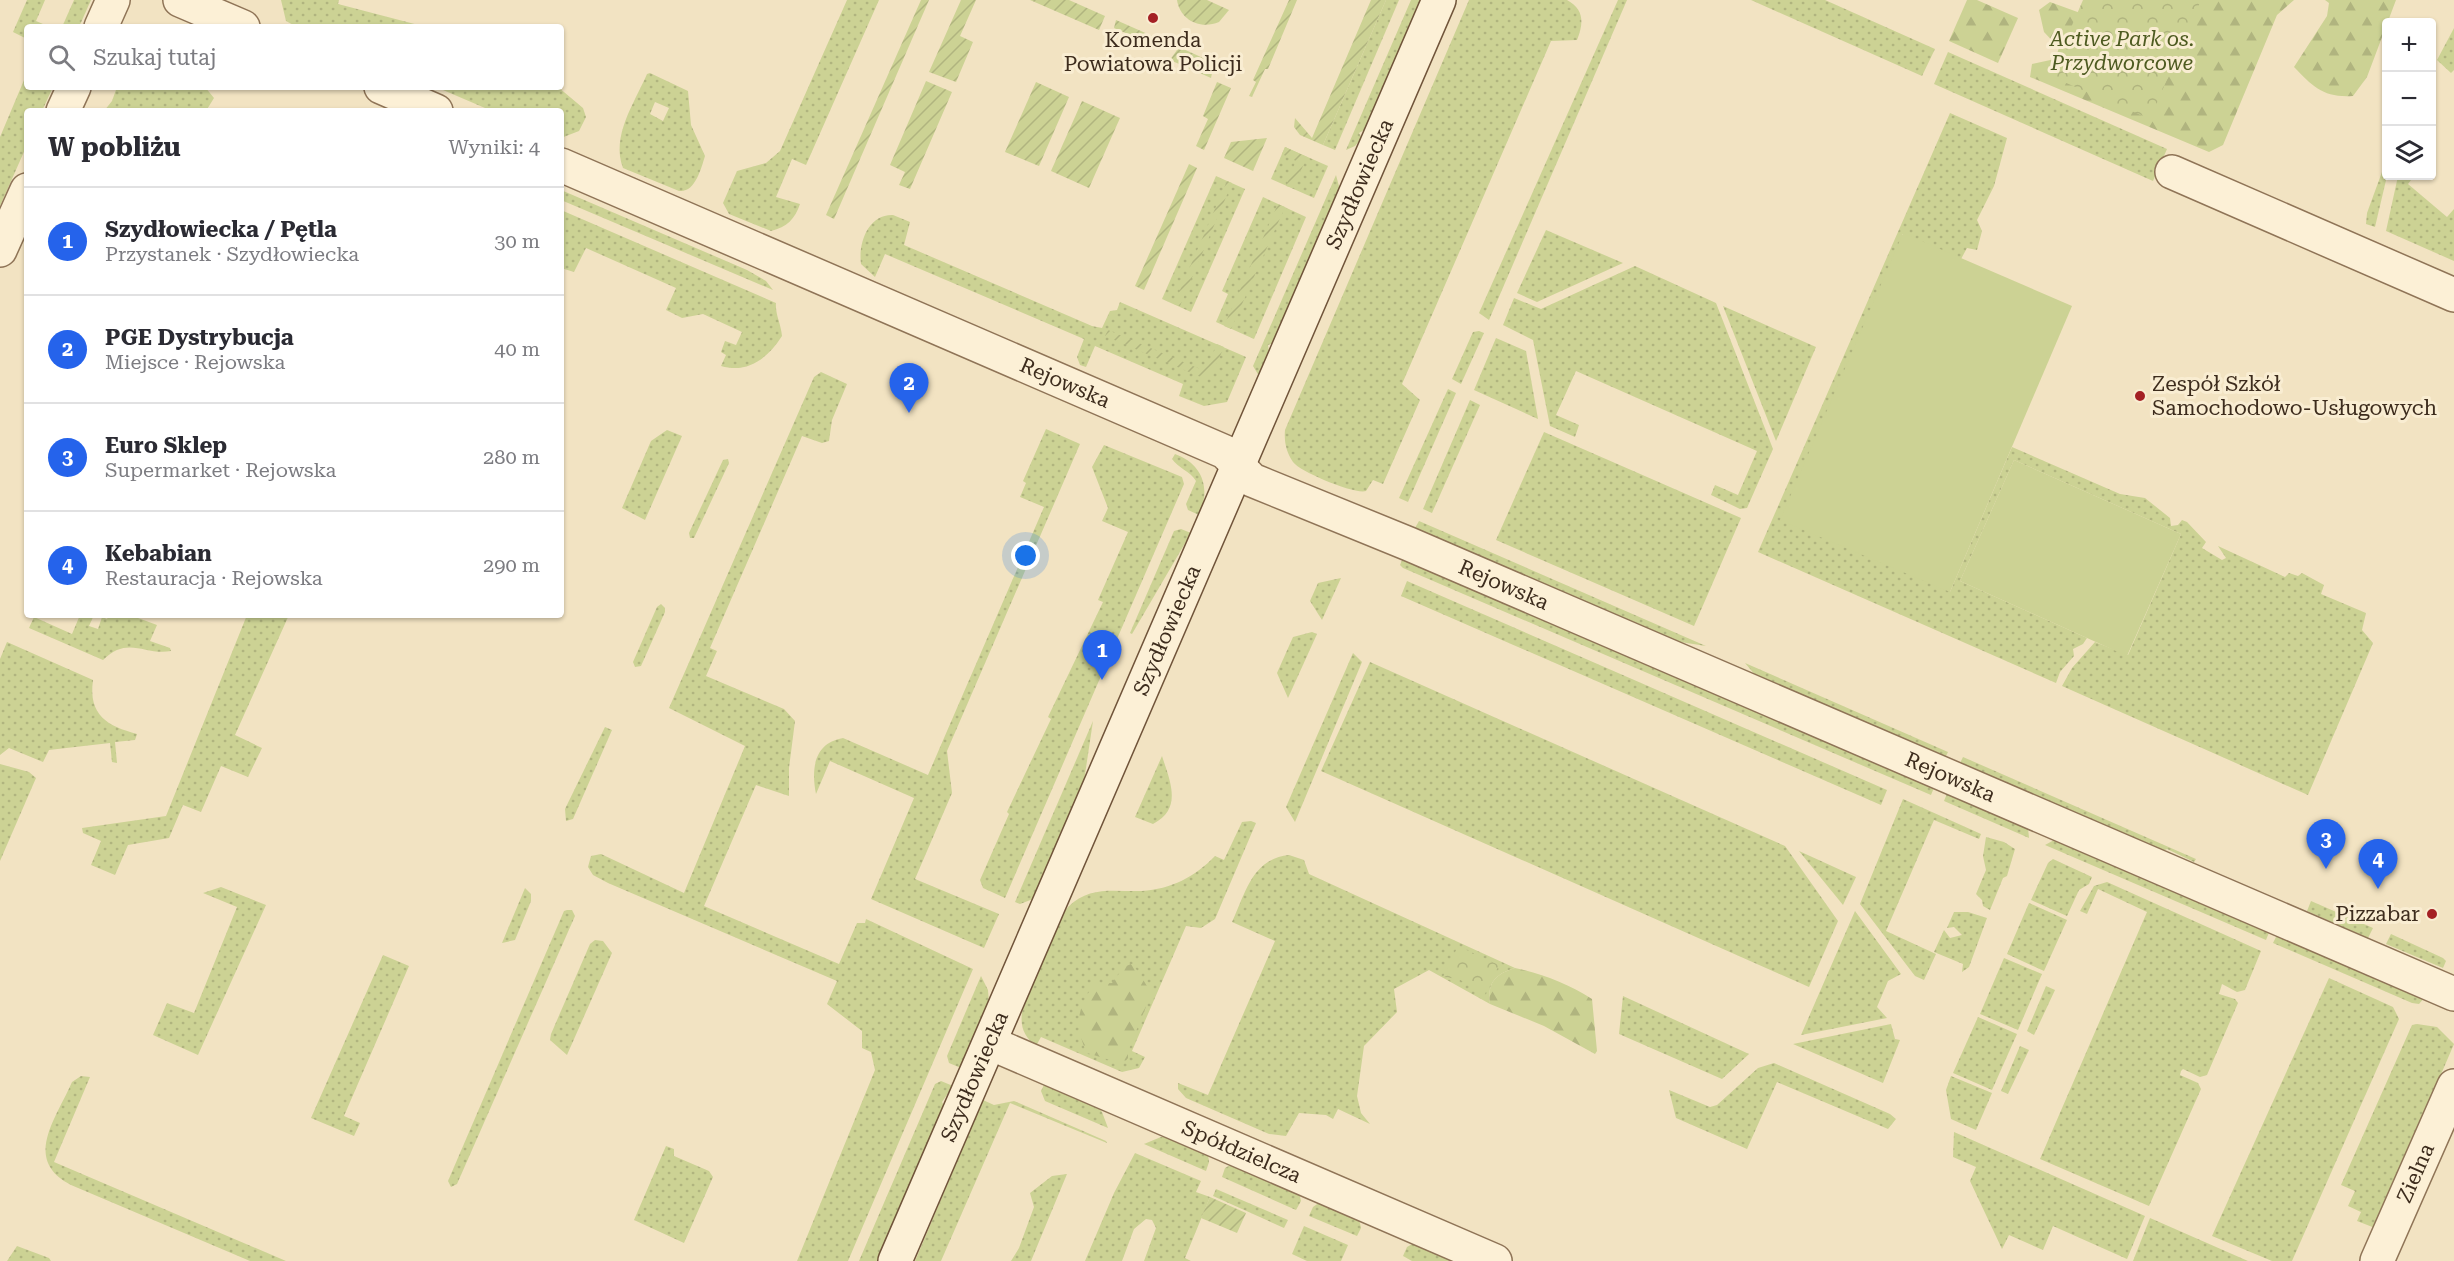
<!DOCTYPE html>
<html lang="pl">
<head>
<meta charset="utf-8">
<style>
  body { margin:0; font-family:"Roboto Serif",serif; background:#f7f7f7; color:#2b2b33 }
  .controls { position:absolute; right:18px; top:18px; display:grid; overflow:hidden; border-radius:6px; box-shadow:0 2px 4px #0004 }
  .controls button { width:54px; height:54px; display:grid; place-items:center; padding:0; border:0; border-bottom:2px solid #e1e1e2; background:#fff; color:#2b2b33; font:30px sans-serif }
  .you { position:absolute; left:1026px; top:556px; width:21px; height:21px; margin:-15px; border:4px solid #fff; border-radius:50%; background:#1a73e8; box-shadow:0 0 0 9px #1a73e833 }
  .badge { display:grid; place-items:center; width:39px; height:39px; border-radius:50%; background:#2563eb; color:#fff; font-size:20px; font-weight:700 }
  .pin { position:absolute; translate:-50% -50px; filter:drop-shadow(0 2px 3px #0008) }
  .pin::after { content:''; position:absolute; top:32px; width:21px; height:18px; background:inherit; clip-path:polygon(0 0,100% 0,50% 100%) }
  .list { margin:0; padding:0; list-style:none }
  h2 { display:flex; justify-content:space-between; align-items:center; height:78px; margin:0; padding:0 24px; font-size:26px }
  h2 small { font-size:20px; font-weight:400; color:#7c7c81 }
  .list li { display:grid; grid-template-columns:39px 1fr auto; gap:18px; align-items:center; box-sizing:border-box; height:108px; padding:0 24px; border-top:2px solid #e1e1e2 }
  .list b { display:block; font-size:22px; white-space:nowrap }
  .list p { margin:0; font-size:20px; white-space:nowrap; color:#7c7c81 }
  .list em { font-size:20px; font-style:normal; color:#7c7c81 }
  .icon { flex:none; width:33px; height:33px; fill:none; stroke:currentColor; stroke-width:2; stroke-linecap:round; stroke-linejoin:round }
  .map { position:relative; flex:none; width:2454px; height:1261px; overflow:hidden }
  .search { position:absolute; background:#fff; box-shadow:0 2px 4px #0004; left:24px; top:24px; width:540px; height:66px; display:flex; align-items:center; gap:15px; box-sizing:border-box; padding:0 21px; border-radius:6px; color:#7c7c81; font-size:22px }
  .panel { position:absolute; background:#fff; box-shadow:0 2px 4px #0004; left:24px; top:108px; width:540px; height:510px; border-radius:6px }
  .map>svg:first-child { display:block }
  .grass { fill:url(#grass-dots); fill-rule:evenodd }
  .forest { fill:url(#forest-firs) }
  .park { fill:url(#park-crowns) }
  .garden { fill:url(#garden-furrows) }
  .pitch { fill:#ccd294 }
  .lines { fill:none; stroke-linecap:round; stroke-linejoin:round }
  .street-casing { stroke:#8f7457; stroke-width:36 }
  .secondary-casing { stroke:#70543a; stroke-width:36 }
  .street { stroke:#fcf0d6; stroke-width:33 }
  .secondary { stroke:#fcf0d6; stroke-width:33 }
  .poi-dot { fill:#a42024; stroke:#f9edd2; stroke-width:2 }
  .labels { text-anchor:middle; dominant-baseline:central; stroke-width:6; stroke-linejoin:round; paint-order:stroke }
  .park-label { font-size:21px; font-style:italic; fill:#4e5b21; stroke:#f9edd2 }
  .poi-label { font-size:21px; fill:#3d2c1d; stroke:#f9edd2 }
  .street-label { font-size:21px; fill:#3d2c1d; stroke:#f9edd2 }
</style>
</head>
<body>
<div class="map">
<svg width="2454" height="1261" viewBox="0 0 2454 1261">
  <defs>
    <pattern id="grass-dots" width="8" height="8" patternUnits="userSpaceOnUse" patternTransform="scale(1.5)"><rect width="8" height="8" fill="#ccd294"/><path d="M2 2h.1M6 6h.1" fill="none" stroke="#b0b47f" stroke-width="1.8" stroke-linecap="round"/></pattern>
    <pattern id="forest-firs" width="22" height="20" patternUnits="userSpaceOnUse" patternTransform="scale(1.5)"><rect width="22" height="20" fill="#ccd294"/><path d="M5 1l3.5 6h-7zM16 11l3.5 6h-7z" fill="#b0b47f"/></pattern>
    <pattern id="park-crowns" width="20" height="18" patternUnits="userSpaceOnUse" patternTransform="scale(1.5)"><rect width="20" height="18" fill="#ccd294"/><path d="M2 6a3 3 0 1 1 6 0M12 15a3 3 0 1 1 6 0" fill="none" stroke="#b0b47f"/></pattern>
    <pattern id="garden-furrows" width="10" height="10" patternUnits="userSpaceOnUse" patternTransform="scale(1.5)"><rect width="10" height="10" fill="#ccd294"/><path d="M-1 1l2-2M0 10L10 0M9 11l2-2" fill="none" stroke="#b0b47f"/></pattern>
  </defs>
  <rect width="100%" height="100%" fill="#f2e3c2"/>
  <g class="grass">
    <path d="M27,0H45L36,21L50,27H27V39L13,32Z"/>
    <path d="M74,0H91L79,27H62Z"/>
    <path d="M281,0H339L338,4L426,27H297L286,21Z"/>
    <path d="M847,0H879L806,165L792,159L776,197L800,204C795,219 787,227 771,231L729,214L723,203L737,171L766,163L780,151Z"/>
    <path d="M1386,0H1399L1335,150L1323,145Z"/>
    <path d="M1411,0H1421L1366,129L1359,133L1362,138L1355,146L1346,150Z"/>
    <path d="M1469,0H1567C1584,9 1584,23 1577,40L1551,41L1402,384L1420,400L1383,484L1373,480L1366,491C1356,495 1300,472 1293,462C1286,452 1284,441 1285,430Z"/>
    <path d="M1618,0H1627L1489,320L1479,313Z"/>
    <path d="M1751,0H1825L1935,49L1922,76Z"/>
    <path d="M2454,28V70L2451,73L2437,60Z"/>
    <path d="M1948,52L2167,149L2153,181L1934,84Z"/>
    <path d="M27,73V87H53L42,111H27V145L0,206V137Z"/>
    <path d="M650,73L688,91L691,125L705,156C701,169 695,193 679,191L623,168C611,136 634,104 647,74ZM655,102L669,108L663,121L650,114Z"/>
    <path d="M117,87H205L214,98L206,111H104L112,101Z"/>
    <path d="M436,87H558L583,108L586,117L579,131L561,138V111H492Z"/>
    <path d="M1950,113L2007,138L1994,186L1977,220L1982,231L1977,250L1967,248L1961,259L1902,234L1950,592L2012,447L2120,494L2145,498L2170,518L2171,526L2178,525L2182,520L2187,522L2206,542L2202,548L2222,560L2226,558L2218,546L2285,577L2289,573L2298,576L2302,573L2324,585L2321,594L2366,613L2362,630L2373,643L2308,795L2062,686L2072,668L2095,642L2128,655L2181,534L2014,460L1960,581L2087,638L2083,644L2073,649L2074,656L2060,672L2056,683L1758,552Z"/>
    <path d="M1285,147L1328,166L1314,198L1271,179Z"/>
    <path d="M2386,161L2387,176L2375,227L2366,224L2367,213Z"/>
    <path d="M1336,175L1340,190L1273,343L1268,345L1269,352L1259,376L1253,366Z"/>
    <path d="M1216,176L1245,189L1191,312L1162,299Z"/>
    <path d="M2398,176H2414L2408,184L2447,217L2454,209V261L2386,231Z"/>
    <path d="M561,190L747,270L766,281L773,290L561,200Z"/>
    <path d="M1263,197L1306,217L1254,339L1216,322L1228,294L1222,291Z"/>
    <path d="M561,210L776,303C775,314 781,324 782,336C768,358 748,374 721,366L726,355L721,352L725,341L736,345L742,332L703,314L682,318L666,310L676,288L586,248L574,272L561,268Z"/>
    <path d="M893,215L910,222L904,245L1092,326L1102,328L1110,311L1117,310L1120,302L1246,357L1227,402L1204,406L1179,396L1183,384L1095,346L1086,367L1080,365L1077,357L1084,339L885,254L875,277L861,264C858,242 869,214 893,215Z"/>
    <path d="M1546,230L1623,263L1537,302L1517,293Z"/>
    <path d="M1635,266L1716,303L1773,449L1747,508L1740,509L1711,495L1715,485L1738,495L1757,451L1576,371L1556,415L1579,425L1575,437L1550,426L1533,340L1503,325L1514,298L1541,309Z"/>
    <path d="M1723,306L1816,347L1776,441Z"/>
    <path d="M1479,331L1484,333L1461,384L1452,379L1473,332Z"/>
    <path d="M1496,338L1526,351L1538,419L1474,390Z"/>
    <path d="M821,372L847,384L832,420L829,441L822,443L802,436L710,648L717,651L706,676L784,709L795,721L789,768V796L756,785L704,906L839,964L857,923H865L866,919L973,969L848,1261H797L875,1070L871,1052L862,1048V1031L827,1004L837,981L608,883L593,875L588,867L591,856L601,854L684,893L745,746L669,708L814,377Z"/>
    <path d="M1448,389L1456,393L1408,502L1399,498Z"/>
    <path d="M1470,400L1480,405L1432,513L1423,509Z"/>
    <path d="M1046,429L1080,444L947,751L952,793L915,879L999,914L984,948L871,899L914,798L830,761L816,794C811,769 814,743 843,738L928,775L1044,507L1020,497L1026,483L1023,481Z"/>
    <path d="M667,430L682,436L645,520L622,508L651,441Z"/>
    <path d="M1544,432L1741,518L1694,626L1496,540Z"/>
    <path d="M1104,445L1182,477L1184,484L1005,898L983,888L980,880L1009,814L1007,812L1051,719L1048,717L1103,602L1098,600L1128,532L1102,521L1108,508L1092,467Z"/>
    <path d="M1175,454C1203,464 1211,489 1199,515L1188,510L1186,504L1196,481C1190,471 1178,468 1172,459Z"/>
    <path d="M728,459L729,463L694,538H690L689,533L723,460Z"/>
    <path d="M1419,521L1706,646L1674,641L1415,528Z"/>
    <path d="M1181,529L1191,533L1132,634L1130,633L1174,531Z"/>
    <path d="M1403,558L1935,785L1931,795L1403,568L1400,565Z"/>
    <path d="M1341,578L1322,620L1310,601L1318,583Z"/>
    <path d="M1407,581L1887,790L1881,805L1401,596Z"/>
    <path d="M661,604L665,608V612L641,666L635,667L633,662L657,607Z"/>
    <path d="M80,615H94L89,626L98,629L102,617L107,619L109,615H130L157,625L150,641L170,648L171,651C145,656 128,635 103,660L29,628L34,617L72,634Z"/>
    <path d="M247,615H289L235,735L262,748L248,777L221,766L201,812L183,805L169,838L128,845L115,875L91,865L101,841L83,833L82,828L166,816Z"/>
    <path d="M1312,632L1317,634L1288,698L1277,673L1293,637Z"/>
    <path d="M7,642L93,680C88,716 108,726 137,734L135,740L115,742L117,763L112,762L110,743L49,750L43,762L9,748L0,755V659Z"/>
    <path d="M1353,653L1362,662L1295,822L1286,807Z"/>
    <path d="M1370,662L1785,846L1838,921L1809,987L1321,771Z"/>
    <path d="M1745,663L1948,752L1945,758L1756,676Z"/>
    <path d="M1093,721L1084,781L1033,899L1020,904L1015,902Z"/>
    <path d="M605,727L612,730L573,819L566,821L565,809Z"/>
    <path d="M1162,756C1170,781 1183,809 1153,824L1135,817Z"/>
    <path d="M1963,757L2196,859L2194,862L2167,849L2163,851L1960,763Z"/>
    <path d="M0,764L29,772L36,778L0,861Z"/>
    <path d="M1948,791L2028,828L2029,838L1944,801Z"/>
    <path d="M1903,799L1981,834L1979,839L1934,820L1886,931L1936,954L1924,980L1915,976L1860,904Z"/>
    <path d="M1251,821L1256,823L1215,919L1201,928L1186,926L1132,1051L1145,1057L1139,1068L1122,1072L1041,1037L1036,1046C1025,1037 1020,1028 1022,1013C1028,996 1059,917 1068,907C1090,885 1115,892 1142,891C1171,889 1195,877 1215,856L1224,860L1242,822Z"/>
    <path d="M1986,837L2004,842L2015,849L2007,876L2003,878L1990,910L1983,906L1982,900L1976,894L1986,870L1983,856Z"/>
    <path d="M2056,839L2270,930L2266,940L2045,845Z"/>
    <path d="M1799,851L1856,877L1843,905Z"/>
    <path d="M1289,855L1304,860L1309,874L1515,968C1496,974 1487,982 1490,1004L1429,970L1394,989L1397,1012L1364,1046L1357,1096L1361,1113L1370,1124L1338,1109L1333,1119L1326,1115L1299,1113L1286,1136L1269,1134L1186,1098L1178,1089V1083L1208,1095L1275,941L1232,922C1246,892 1252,859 1289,855Z"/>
    <path d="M2053,859L2092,877L2089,884L2079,890L2067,916L2031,900L2048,863Z"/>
    <path d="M2107,882L2261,951L2245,990L2237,992L2222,984L2219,994L2235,999L2238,1003L2207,1075L2200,1077L2183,1069L2181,1071L2180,1075L2198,1083L2201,1089L2149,1206L2040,1159L2147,912L2098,889L2087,914L2080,911L2094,886Z"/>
    <path d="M221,887L266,905L198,1055L153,1035L167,1003L194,1013L237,907L203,893Z"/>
    <path d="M525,888L531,894V901L515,940L502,943Z"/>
    <path d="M2311,901L2373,928L2368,938L2307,911Z"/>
    <path d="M2029,903L2067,920L2044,971L2007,954Z"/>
    <path d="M567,910H572L575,916L457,1184L451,1187L448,1181L564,911Z"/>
    <path d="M1855,911L1901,974L1888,981L1877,1007L1887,1018L1801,1035Z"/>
    <path d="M1954,912H1968L1987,918L1969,967L1962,972L1963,964L1934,952L1944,930L1950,938L1962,935L1954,927L1947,928Z"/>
    <path d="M2278,933L2425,997L2419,1004L2412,1003L2273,943Z"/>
    <path d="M2391,934L2443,958L2446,961L2443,968L2386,944Z"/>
    <path d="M595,940L603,941L612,953L567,1055L550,1040L551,1034L590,944Z"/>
    <path d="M383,955L409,966L344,1116L360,1123L354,1136L311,1118Z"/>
    <path d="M2004,958L2042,974L2018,1030L1980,1014Z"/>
    <path d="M981,976L988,990L989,1003L961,1068L949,1063L947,1056Z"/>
    <path d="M2329,978L2393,1007L2399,1019L2292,1261H2272L2212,1236Z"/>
    <path d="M2046,986L2055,990L2034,1035L2027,1031Z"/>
    <path d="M1623,996L1749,1054L1722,1079L1619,1034Z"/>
    <path d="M1978,1017L2017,1034L1992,1090L1953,1073Z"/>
    <path d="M1891,1024L1895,1039L1900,1040L1883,1083L1793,1044Z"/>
    <path d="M2417,1024L2437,1027L2454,1044L2375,1228L2357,1221L2361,1212L2348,1206L2355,1191L2341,1185L2412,1025Z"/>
    <path d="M2020,1046L2029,1050L2008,1094L2001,1091Z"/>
    <path d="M1774,1063L1890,1114L1896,1119L1888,1129L1777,1082L1747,1149L1676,1118L1669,1090L1710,1107L1717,1105L1758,1068Z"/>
    <path d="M81,1076L90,1077L54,1162L286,1261H250L71,1185C22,1160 56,1119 72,1082Z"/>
    <path d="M1951,1076L1992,1093L1976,1130L1951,1119L1946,1090Z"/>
    <path d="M941,1081L953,1086L942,1102L944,1106L877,1261H859L935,1084Z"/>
    <path d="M1045,1083L1096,1105L1102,1112L1108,1128L1045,1101L1041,1091Z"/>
    <path d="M983,1100L994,1105L1014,1101L1106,1141L1107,1143L1010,1103L941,1261H915Z"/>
    <path d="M1954,1132L2145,1216L2127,1259L2053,1226L2043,1250L2009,1235L2002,1249L1970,1181L1976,1167L1953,1157Z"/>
    <path d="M1161,1137H1170L1208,1154L1209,1162L1206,1171L1144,1144Z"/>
    <path d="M666,1146L674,1149V1156L709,1171L713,1177L684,1243L634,1220Z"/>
    <path d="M1135,1153L1201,1181L1196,1192L1210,1197L1185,1258L1191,1261H1144L1156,1228L1152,1220L1146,1219L1134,1229L1122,1261H1085L1114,1193Z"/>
    <path d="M1232,1164L1299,1192L1301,1201L1296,1210L1222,1177L1225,1168Z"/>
    <path d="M1067,1174L1031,1261H1011L1019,1248L1034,1207L1030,1193L1052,1176Z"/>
    <path d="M1216,1189L1288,1220L1284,1228L1213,1196Z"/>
    <path d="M1320,1202L1359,1219L1361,1228L1357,1236L1309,1216L1313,1207Z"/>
    <path d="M2150,1218L2248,1261H2133Z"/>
    <path d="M1304,1226L1348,1245L1341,1261H1307L1292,1254Z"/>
    <path d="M1414,1243L1456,1261H1412L1403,1256L1407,1247Z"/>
    <path d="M17,1246L49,1258L51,1261H7Z"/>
  </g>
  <g class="forest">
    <path d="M1967,0H1977L2018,18L1998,63L1949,41Z"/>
    <path d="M2152,0H2294L2277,15L2223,145L2209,152L2030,77L2032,64L2055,59L2059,48L2044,32L2039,10L2050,2L2094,18Z"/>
    <path d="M2325,0H2396L2367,77L2353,96C2324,98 2313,87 2294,67L2327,16L2329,3Z"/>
    <path d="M1131,964C1141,972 1143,983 1152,992L1128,1051V1058L1123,1064L1087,1053C1074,1025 1077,1009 1094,984L1112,983L1124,967Z"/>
    <path d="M1515,968C1543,974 1568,984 1592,999L1597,1051L1595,1054L1544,1026L1490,1004C1487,982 1496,974 1515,968Z"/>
  </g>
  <g class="park">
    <path d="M2083,0H2201L2150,119L2050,76Z"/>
    <path d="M1458,946L1499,965L1484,996L1459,979L1443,977Z"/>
  </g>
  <g class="garden">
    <path d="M921,0H929L834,219L826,215Z"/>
    <path d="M961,0H976L960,36L973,42L956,82L929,72Z"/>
    <path d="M1030,0H1069L1105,16L1099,30Z"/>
    <path d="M1177,0H1207L1229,10L1219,22C1200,30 1180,20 1177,0Z"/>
    <path d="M1289,0H1297L1268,69H1265L1252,97L1249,96L1256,82L1253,80Z"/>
    <path d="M1371,0H1386L1323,145L1300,135L1294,127L1295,118L1312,138Z"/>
    <path d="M1116,20L1168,43L1165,50L1114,28Z"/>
    <path d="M1179,47L1214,63L1211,78L1170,60Z"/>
    <path d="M926,81L952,92L910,189L899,185L905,172L890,165Z"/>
    <path d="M1036,82L1069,97L1039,166L1005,152Z"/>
    <path d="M1217,82L1231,88L1204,150L1196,146L1208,119L1203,116Z"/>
    <path d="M1082,101L1120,118L1089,188L1051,171Z"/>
    <path d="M1267,138L1253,171L1224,158L1231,142Z"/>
    <path d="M1285,147L1307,157L1293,188L1286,186L1296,161L1282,154Z"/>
    <path d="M1189,164L1197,168L1144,290L1135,286Z"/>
    <path d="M1227,181L1232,183L1180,306L1174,304Z"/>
    <path d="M1278,204L1285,207L1231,329L1224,326Z"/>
    <path d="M1108,330L1200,369L1208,366L1217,344L1224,347L1213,372L1203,378L1105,336Z"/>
    <path d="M1210,1197L1246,1213L1237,1233L1201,1218Z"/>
  </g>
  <g class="pitch">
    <path d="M1903,233L2072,306L1950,592L1780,520Z"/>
    <path d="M2014,460L2181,534L2127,656L1960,581Z"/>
  </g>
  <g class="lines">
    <defs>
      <g id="street">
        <path d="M180,0L243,27"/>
        <path d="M101,27L113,0"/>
        <path d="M381,87L436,111"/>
        <path d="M63,111L74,87"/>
        <path id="s1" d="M561,165L1225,452L1252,480L1409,544L2454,994"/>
        <path d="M2172,172L2454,295"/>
        <path d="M0,250L27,190"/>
        <path id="s2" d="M990,1043L1495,1261"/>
        <path id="s3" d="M2377,1261L2454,1086"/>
      </g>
      <g id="secondary">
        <path id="s4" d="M895,1261L1439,0"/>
      </g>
    </defs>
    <use href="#street" class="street-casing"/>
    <use href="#secondary" class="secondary-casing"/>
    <use href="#street" class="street"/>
    <use href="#secondary" class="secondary"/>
  </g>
  <g class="poi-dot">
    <circle cx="1153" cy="18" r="6"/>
    <circle cx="2140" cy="396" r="6"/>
    <circle cx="2432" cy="914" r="6"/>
  </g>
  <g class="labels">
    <g class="park-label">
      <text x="2122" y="39">Active Park os.<tspan x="2122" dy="24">Przydworcowe</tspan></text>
    </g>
    <g class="poi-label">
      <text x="1153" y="40">Komenda<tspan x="1153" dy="24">Powiatowa Policji</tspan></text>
      <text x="2152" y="384" text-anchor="start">Zespół Szkół<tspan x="2152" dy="24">Samochodowo-Usługowych</tspan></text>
      <text x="2420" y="914" text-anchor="end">Pizzabar</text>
    </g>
    <g class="street-label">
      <text stroke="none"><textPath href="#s4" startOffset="1173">Szydłowiecka</textPath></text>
      <text stroke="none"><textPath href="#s1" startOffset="549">Rejowska</textPath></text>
      <text stroke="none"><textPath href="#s1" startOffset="1035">Rejowska</textPath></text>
      <text stroke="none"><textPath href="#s4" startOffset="687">Szydłowiecka</textPath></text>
      <text stroke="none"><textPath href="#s1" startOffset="1521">Rejowska</textPath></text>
      <text stroke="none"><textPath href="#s4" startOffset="201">Szydłowiecka</textPath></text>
      <text stroke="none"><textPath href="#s2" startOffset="274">Spółdzielcza</textPath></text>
      <text stroke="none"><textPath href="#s3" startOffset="96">Zielna</textPath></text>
    </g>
  </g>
</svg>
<div class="controls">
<button>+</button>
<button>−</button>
<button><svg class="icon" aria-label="layers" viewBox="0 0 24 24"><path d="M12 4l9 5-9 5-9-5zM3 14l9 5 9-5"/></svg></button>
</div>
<div class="you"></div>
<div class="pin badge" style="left:1102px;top:680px">1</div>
<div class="pin badge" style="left:909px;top:413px">2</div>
<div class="pin badge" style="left:2326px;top:869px">3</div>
<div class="pin badge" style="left:2378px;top:889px">4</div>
<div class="search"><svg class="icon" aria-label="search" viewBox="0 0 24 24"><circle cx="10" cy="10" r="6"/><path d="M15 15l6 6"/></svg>Szukaj tutaj</div>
<section class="panel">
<h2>W pobliżu<small>Wyniki: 4</small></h2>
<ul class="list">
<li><span class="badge">1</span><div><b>Szydłowiecka / Pętla</b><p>Przystanek · Szydłowiecka</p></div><em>30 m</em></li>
<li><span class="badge">2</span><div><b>PGE Dystrybucja</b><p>Miejsce · Rejowska</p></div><em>40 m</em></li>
<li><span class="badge">3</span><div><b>Euro Sklep</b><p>Supermarket · Rejowska</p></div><em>280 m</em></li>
<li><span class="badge">4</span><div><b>Kebabian</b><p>Restauracja · Rejowska</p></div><em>290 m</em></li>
</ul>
</section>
</div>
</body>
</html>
